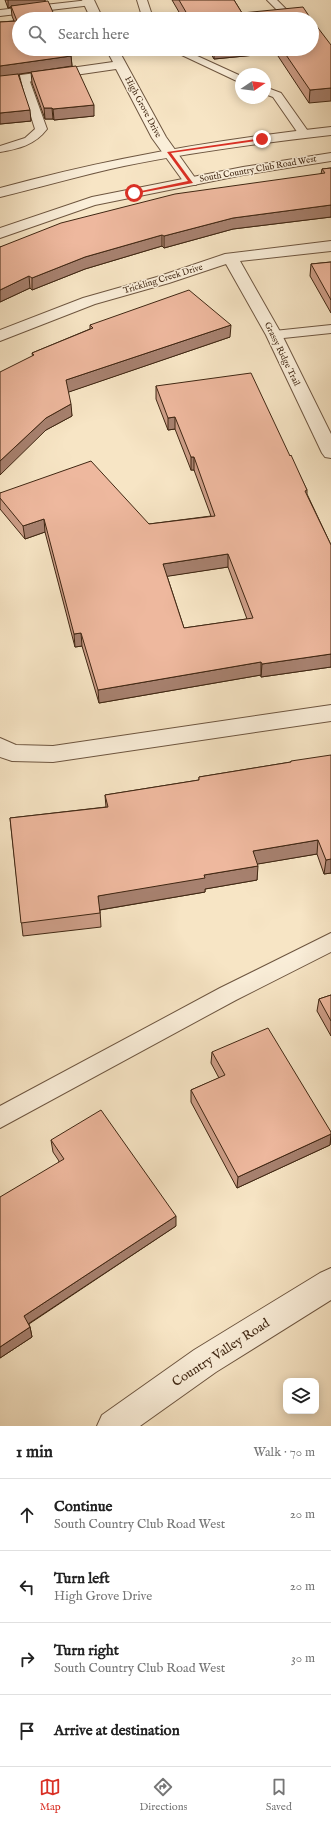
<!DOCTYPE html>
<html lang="en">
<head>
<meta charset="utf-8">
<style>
  body { margin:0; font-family:"IM FELL English",serif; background:#f6f6f6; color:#222 }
  .controls { position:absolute; right:12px; bottom:12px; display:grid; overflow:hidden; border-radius:8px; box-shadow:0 2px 10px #0003 }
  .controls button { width:36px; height:36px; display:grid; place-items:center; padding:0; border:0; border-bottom:1px solid #e0e0e0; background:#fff; color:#222; font:20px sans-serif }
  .compass { position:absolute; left:235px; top:68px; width:36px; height:36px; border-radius:50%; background:#fff; box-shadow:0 2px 10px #0003; rotate:77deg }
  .stop { position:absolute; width:12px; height:12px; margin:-9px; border:3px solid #d93025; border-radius:50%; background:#fff }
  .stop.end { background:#d93025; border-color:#fff; box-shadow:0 1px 4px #0008 }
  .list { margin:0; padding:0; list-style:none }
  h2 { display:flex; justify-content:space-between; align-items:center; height:52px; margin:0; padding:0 16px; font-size:17px }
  h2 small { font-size:13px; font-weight:400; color:#767676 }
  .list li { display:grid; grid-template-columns:26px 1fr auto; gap:12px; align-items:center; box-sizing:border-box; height:72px; padding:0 16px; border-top:1px solid #e0e0e0 }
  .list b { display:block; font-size:15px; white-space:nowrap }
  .list p { margin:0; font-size:13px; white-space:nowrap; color:#767676 }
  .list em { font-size:13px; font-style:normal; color:#767676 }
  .icon { flex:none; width:22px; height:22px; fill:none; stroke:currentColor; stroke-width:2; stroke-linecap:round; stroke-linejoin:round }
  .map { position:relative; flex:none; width:331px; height:1426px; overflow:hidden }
  .search { position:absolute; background:#fff; box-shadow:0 2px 10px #0003; left:12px; right:12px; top:12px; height:44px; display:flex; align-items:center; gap:10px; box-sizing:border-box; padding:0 14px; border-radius:22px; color:#767676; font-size:15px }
  .sheet { height:340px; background:#fff }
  nav { display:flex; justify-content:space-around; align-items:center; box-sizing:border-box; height:56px; border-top:1px solid #e0e0e0; background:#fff; font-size:11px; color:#767676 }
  nav a { display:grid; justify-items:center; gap:2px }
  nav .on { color:#d93025 }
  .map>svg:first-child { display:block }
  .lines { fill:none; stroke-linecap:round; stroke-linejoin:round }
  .service-casing { stroke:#6e5640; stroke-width:2 }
  .minor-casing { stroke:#6e5640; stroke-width:2 }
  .tertiary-casing { stroke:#6e5640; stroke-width:2 }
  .service { fill:#faeed9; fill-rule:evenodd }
  .minor { fill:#faeed9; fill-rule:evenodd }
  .tertiary { fill:#faeed9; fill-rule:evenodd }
  .wall { fill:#cd9e88; stroke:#402713; fill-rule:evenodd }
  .shaded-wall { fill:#a7816f; stroke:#402713 }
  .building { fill:#eeb89e; stroke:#402713; fill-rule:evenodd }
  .route { fill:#d93025 }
  .labels { text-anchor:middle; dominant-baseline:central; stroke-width:3; stroke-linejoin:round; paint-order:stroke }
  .far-street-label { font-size:9px; fill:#402713; stroke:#faeed9 }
  .near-street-label { font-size:13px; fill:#402713; stroke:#faeed9 }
</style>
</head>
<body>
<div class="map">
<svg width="331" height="1426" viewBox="0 0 331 1426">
  <rect width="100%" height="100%" fill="#f7e5c5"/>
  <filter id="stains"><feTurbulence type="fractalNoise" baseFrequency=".005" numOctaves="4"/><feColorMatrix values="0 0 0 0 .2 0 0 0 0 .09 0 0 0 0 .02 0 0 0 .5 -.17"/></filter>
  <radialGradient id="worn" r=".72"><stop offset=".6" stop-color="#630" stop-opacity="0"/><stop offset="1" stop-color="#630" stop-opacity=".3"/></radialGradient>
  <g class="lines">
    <defs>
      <g id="service">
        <path d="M89,0L92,1L94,3L92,5L0,16V10Z"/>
        <path d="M137,0H147L151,12L156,19H146L141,13Z"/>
        <path d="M267,0H277L291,14L289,16H283Z"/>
        <path d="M169,49H182L241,76V83Z"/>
        <path d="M24,76L29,79L47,129C35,145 18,149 0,152V146L25,138L35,129L19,79Z"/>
        <path d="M265,87L281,93L310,134L308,136H300L273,97L265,94Z"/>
        <path d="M331,325V333L274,339L269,338L267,335L269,332L274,331Z"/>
        <path d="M331,933V952L236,1000L0,1128V1106L220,988Z"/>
      </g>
      <g id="minor">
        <path d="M82,0H94L103,19H91Z"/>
        <path d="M106,49H118L166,137L198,182L196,185H186L152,138L116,69L0,86V78L113,62Z"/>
        <path d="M331,241V251L240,261L282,335L331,434V458L325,457L322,453L266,335L226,264L169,283L95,304L0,341V330L83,298L157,277L225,254Z"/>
        <path d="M331,705V721L53,762L12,761L0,757V738L16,745L53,746Z"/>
        <path d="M331,1268V1300L216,1372L140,1426H97L102,1415L194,1350L320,1273Z"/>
      </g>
      <g id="tertiary">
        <path d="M331,127V135C261,143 192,152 124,166C82,175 41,187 0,197V188C109,158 219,139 331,127Z"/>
        <path d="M331,153V161L243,175L95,205L0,238V228L92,197L243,167Z"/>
      </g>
    </defs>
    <use href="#service" class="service-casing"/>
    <use href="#minor" class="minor-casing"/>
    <use href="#tertiary" class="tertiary-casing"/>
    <use href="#service" class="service"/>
    <use href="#minor" class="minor"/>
    <use href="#tertiary" class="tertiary"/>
  </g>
  <g class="wall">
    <path d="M5,0H45V2L19,19L71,56L72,66L94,116L54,120L53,119H45L32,83L31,72L19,74L31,121L0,124V22L14,21L12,16L11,7L8,8Z"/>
    <path d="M172,0H234L242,13L311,19H183Z"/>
    <path d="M331,45L309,103L276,53L214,59L208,49H312Z"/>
    <path d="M331,168V217L233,229L164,248L162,246L85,269L32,290L30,288L0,302V247L321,174L322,169Z"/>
    <path d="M331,262V313L310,276L311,264Z"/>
    <path d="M90,325L230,337L68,392L72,416L46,430L32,353L90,329Z"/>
    <path d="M156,386L290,456L307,490V494L331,545V667L261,677V675L99,703L82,646L75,647L45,532L25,539L0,509V493L149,524L211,516L194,470H191L175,429L168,430L156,399ZM228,567L247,619L184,628L167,576Z"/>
    <path d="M291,761L331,873L324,874L317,854L257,864V880L205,889V892L100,910L101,927L23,936L10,818L106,807L105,795L199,780V777L291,762Z"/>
    <path d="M331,995V1036L317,1011L319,999Z"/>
    <path d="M212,1052L331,1132V1138L330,1145L237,1188L191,1102V1090L219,1078L211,1063Z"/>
    <path d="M51,1140L176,1226L29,1324L30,1327L32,1337L0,1358L59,1161L53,1152Z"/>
  </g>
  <g class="shaded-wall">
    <path d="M8,0H45V3L11,6V7L8,8Z"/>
    <path d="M214,49H277L276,53L214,59Z"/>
    <path d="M71,56L72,66L0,77V66Z"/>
    <path d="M331,88V101L309,103L310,90Z"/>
    <path d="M94,105V116L54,120L53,109Z"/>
    <path d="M44,108H52L53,119H45Z"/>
    <path d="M30,110L31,121L0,124V113Z"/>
    <path d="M331,205V217L233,229L164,248V236L233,218Z"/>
    <path d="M162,235V246L85,269L32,290V278L85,257Z"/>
    <path d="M29,276L30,288L0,302V290Z"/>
    <path d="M231,325L230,337L66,393V380Z"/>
    <path d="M71,404L72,416L46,430L0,475V461L46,418Z"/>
    <path d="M175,417V429L168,430V418Z"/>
    <rect x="191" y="457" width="3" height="13"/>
    <path d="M44,519L45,532L25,539L23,526Z"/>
    <path d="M228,554V567L163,577V564Z"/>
    <path d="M81,633L82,646L75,647L74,634Z"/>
    <path d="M331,654V667L261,677L262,664Z"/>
    <path d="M261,662V675L99,703L98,690Z"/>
    <path d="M318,840L317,854L252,865L253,851Z"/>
    <path d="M331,859V873L324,874L326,860Z"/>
    <path d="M258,866L257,880L205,889V892L99,910L98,896L204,875Z"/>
    <path d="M331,1134L330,1145L237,1188L238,1177Z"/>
    <path d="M176,1216V1226L25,1326L24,1316Z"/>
    <path d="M30,1327L32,1337L0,1358V1347Z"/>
  </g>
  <g class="building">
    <path d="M179,0H234L242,13L303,7L311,19H190Z"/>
    <path d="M48,1L56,19H19V49H68L71,56L0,66V22L17,21L11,6Z"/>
    <path d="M312,20L331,45V88L310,90L282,49H312Z"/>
    <path d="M76,66L94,105L53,109L52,108H44L31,72Z"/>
    <path d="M18,74L30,110L0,113V76Z"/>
    <path d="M331,168V205L233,218L164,236L162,235L85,257L32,278L29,276L0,290V247L61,223L175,194L325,173L322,169Z"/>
    <path d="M331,262V300L311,264Z"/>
    <path d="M189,290L231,325L66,380L71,404L46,418L0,461V372L34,355L32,353L93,328L90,325Z"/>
    <path d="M251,373L290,456L291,455L307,490L305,491L331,545V654L262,664L261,662L98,690L81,633L74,634L44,519L23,526L0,498V493L91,461L149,524L215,516L194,457H191L175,417L168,418L156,386ZM228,554L253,618L184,628L163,564Z"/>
    <path d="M331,755V859L326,860L318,840L253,851L258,866L204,875L205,878L98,896L100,913L21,923L10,818L108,807L105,795L199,780V777L291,762V761Z"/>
    <path d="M331,995V1021L319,999Z"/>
    <path d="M268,1028L331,1132V1134L238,1177L191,1090L225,1075L212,1052Z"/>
    <path d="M101,1110L176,1216L24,1316L30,1327L0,1347V1197L64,1159L51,1140Z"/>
  </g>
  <path class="route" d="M262,138L263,140L171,153L193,183L134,194L132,193L188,181L167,152Z"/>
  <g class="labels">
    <g class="far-street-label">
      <text transform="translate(143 107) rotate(62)">High Grove Drive</text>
      <text transform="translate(258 169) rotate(-10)">South Country Club Road West</text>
      <text transform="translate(163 279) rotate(-17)">Trickling Creek Drive</text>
      <text transform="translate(282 354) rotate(64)">Grassy Ridge Trail</text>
    </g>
    <g class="near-street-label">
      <text transform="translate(221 1353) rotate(-33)">Country Valley Road</text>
    </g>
  </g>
  <rect width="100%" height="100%" filter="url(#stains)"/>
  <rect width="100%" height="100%" fill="url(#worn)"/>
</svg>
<div class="controls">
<button><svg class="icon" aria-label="layers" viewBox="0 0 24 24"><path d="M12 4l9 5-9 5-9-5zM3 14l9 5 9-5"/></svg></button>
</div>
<svg class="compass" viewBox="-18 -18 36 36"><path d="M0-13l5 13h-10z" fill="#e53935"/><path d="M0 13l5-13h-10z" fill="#767676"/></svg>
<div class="stop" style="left:134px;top:193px"></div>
<div class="stop end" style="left:262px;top:139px"></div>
<div class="search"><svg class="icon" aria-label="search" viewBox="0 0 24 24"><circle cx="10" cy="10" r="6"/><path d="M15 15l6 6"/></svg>Search here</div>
</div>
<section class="sheet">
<h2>1 min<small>Walk · 70 m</small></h2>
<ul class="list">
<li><svg class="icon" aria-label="ahead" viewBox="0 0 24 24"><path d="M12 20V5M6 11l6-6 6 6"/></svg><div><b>Continue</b><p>South Country Club Road West</p></div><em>20 m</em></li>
<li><svg class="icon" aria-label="left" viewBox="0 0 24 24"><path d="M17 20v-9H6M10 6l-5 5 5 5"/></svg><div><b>Turn left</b><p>High Grove Drive</p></div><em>20 m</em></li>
<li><svg class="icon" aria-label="right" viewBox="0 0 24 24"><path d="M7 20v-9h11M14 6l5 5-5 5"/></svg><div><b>Turn right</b><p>South Country Club Road West</p></div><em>30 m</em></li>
<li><svg class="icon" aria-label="arrive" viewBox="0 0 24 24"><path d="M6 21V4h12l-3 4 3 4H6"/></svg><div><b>Arrive at destination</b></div></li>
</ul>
</section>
<nav>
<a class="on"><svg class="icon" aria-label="map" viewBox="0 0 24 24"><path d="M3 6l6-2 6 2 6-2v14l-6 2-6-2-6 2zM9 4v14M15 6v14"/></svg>Map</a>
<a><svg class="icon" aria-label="directions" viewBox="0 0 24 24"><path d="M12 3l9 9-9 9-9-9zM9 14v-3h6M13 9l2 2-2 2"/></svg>Directions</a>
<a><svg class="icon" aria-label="saved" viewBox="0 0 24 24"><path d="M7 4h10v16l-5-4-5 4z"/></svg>Saved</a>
</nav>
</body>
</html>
